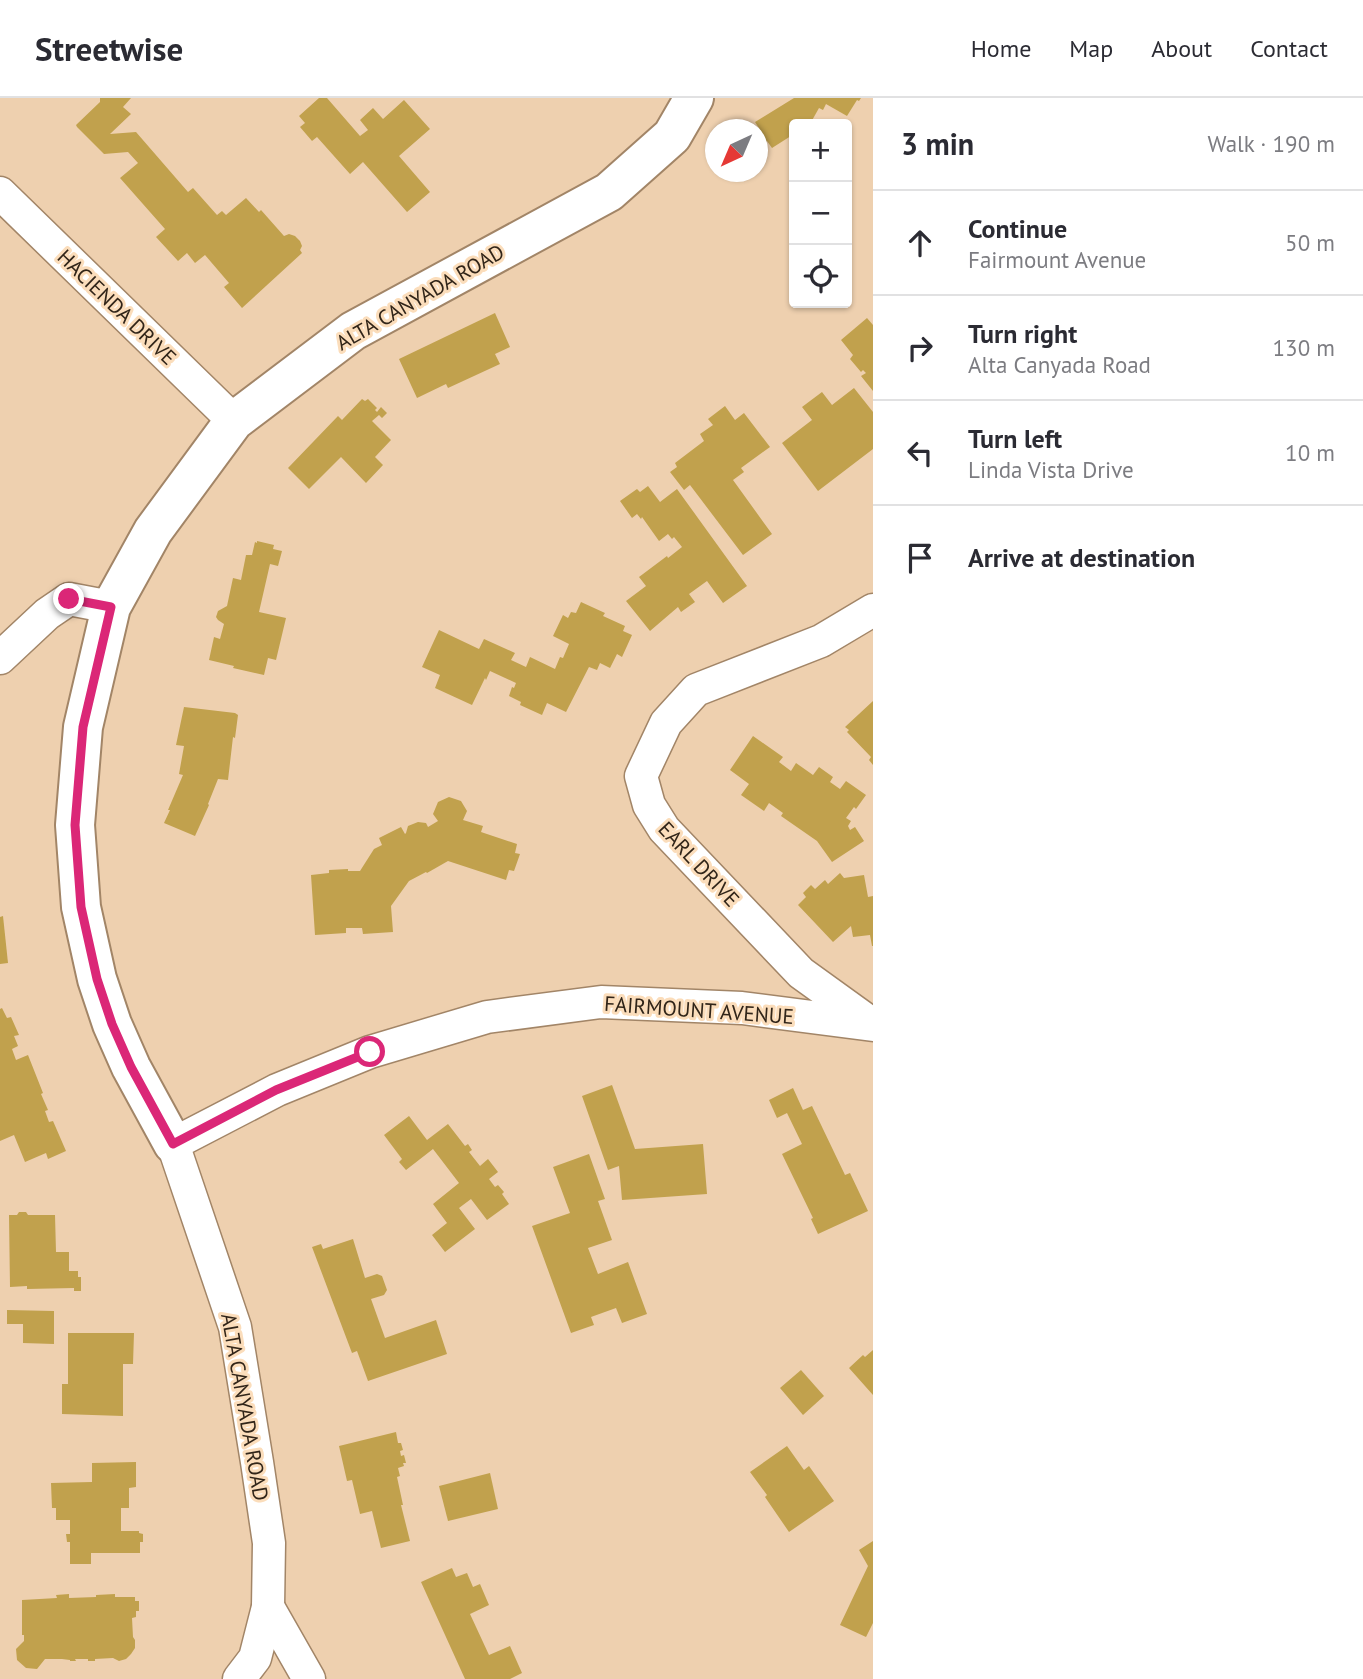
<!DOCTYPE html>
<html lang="en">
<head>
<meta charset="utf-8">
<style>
  body { margin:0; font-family:"PT Sans",sans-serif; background:#f2f2f3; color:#2b2b33 }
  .controls { position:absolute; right:21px; top:21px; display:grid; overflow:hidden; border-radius:7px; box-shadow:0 2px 5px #0004 }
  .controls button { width:63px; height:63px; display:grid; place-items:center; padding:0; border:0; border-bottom:2px solid #e1e1e2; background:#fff; color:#2b2b33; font:35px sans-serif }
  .compass { position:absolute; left:705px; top:21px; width:63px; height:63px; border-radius:50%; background:#fff; box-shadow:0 2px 5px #0004; rotate:224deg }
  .stop { position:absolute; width:21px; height:21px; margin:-16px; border:5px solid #db2777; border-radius:50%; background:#fff }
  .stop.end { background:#db2777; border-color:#fff; box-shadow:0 2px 7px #0008 }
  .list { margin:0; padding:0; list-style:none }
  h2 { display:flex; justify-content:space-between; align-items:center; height:91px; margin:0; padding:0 28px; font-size:30px }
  h2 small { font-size:23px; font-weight:400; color:#7c7c81 }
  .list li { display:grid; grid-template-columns:46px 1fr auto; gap:21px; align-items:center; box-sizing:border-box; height:105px; padding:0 28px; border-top:2px solid #e1e1e2 }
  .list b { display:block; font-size:26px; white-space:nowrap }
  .list p { margin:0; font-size:23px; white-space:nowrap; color:#7c7c81 }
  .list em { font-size:23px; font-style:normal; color:#7c7c81 }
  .icon { flex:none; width:38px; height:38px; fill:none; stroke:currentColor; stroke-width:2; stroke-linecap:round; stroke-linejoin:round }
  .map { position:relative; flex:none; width:873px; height:1581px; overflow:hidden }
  header { display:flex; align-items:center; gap:42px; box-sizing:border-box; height:98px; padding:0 35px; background:#fff; border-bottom:2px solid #e1e1e2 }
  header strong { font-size:33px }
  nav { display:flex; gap:38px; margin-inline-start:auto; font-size:24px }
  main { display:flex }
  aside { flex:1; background:#fff }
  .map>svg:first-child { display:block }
  .building { fill:#c1a14d }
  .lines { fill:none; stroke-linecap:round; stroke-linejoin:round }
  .street-casing { stroke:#a28567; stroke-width:35 }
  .secondary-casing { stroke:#a28567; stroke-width:42 }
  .street { stroke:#fff; stroke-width:32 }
  .secondary { stroke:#fff; stroke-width:38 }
  .route { stroke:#db2777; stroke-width:9 }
  .labels { text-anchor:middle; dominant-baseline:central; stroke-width:6; stroke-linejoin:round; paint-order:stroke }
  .street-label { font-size:21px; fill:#312519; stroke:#fbddbb }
</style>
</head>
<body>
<header>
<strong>Streetwise</strong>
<nav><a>Home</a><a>Map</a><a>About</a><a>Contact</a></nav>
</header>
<main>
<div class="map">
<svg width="873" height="1581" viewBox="0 0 873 1581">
  <rect width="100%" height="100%" fill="#eed0af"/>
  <g class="building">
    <path d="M100,0H131L123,9L131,16L110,36L136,34L188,94L193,90L217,117L222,113L226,117L246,100L259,114L261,112L284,138L289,136L295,138L300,143L302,148L300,152L302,155L242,210L224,189L229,185L205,157L195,165L187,155L178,163L156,139L165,131L120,80L138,65L128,54L104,56L77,29L76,27L100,4Z"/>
    <path d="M319,0H327L360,38L368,32L360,22L373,10L383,21L404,2L430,31L399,58L430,94L407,114L363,64L350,76L317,39L312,43L300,29L305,25L299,18Z"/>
    <path d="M794,0H861L859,3L857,2L847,18L826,6L823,12L819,10L810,26L805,24L802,26H794V32L792,33L794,36L772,50L767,43L764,46L758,36L761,33L755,24Z"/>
    <path d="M495,215L510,249L495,256L500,266L448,290L446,286L417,300L399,261Z"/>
    <path d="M867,220L873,227V293L861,278L866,275L863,272L861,274L850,261L853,257L841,242Z"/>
    <path d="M854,290L873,314V351L818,393L782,345L812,322L802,309L822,294L832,307Z"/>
    <path d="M362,301L365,303L368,301L377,310L375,312L377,314L381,309L387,315L382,320L379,317L372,323L391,342L375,359L383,367L366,385L341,359L309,391L288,370L338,318L342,322Z"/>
    <path d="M725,308L735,322L744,315L770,349L741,370L744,374L733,382L772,436L743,457L690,387L684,392L670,374L677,369L675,365L704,343L700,336L713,327L708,321Z"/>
    <path d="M648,388L660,404L677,391L747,488L723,505L707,483L689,496L695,504L681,514L678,509L650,533L626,503L646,488L639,479L667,458L668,460L682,449L674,439L672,441L668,436L659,443L642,419L641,421L637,416L632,420L620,403L637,391L640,394Z"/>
    <path d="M257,443L274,447L273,451L282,453L278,468L270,466L259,514L286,520L276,562L268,560L264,577L233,570L234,568L209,562L214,539L220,541L224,526L218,522L216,519L218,513L227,508L233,480L241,482L246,457H252L255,444L257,445Z"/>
    <path d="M581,504L605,515L603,518L625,528L623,533L632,537L622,559L617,556L610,570L600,565L597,572L589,569L566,614L547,605L542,617L520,607L521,604L509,598L512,589L514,590L516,585L490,573L486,582L485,580L472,607L435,590L440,577L422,569L439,532L479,551L484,541L515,555L511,562L526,569L530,559L555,571L560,559L563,560L569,546L553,538L563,517L568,520L571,514L576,515Z"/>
    <path d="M873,603V667L869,662L871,659L847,634L849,632L845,629Z"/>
    <path d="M184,609L235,615L238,617L235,640L233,639L228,682L218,681L208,706L209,707L195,738L164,725L170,712H168L183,677L179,676L184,648L176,647Z"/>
    <path d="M753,638L783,659L779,664L791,673L796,665L813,677L819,669L833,679L830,684L840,691L846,683L866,697L856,711L854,709L846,720L851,723L848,728L850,732L855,729L864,743L832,764L817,743L781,718L783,715L769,705L764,713L741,697L749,686L730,672Z"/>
    <path d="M449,699L461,703L467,713L463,722L483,728L481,734L517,746L515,755L520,756L514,773L509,772L506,782L448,763L427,775L426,774L409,783L391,808L393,834L363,836L362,830H346V835L315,837L311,777L329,775V772L348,771V773H360L374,751L382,747L379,740L401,729L405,736L406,735L408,728L418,724L426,725L428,729L438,723L433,716L438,704Z"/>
    <path d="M840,775L844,780L864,777L868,799L873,798V848H872L870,837L853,839L851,828L833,844L798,807L806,799L803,795L811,787L815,791L825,782L828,786Z"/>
    <path d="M3,818L8,865L0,866V819Z"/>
    <path d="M2,910L7,920L11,919L19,937L14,938L18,948L12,951L16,962L28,957L43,995L41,996L48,1012L45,1013L49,1024L53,1023L66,1053L48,1061L46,1055L25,1064L14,1037L0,1043V911Z"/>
    <path d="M612,987L635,1051L703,1046L707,1096L622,1102L619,1068L608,1072L582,998Z"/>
    <path d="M793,990L803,1012L812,1008L845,1077L850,1075L868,1113L818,1136L811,1121L813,1120L782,1056L802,1046L787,1015L777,1020L769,1002Z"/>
    <path d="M409,1018L427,1042L448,1026L465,1048L468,1046L472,1052L469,1054L480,1068L488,1061L498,1074L489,1081L495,1089L498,1087L504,1094L502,1096L509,1106L487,1122L471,1101L459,1110L475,1131L445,1154L432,1137L447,1125L433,1106L459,1085L433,1051L406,1072L399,1064L402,1061L384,1037Z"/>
    <path d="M589,1056L605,1101L598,1103L612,1142L588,1150L598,1176L628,1164L647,1216L622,1225L616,1210L591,1219L594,1227L571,1235L532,1128L570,1115L553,1069Z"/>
    <path d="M19,1114H26L28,1117H55L56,1154H69V1173H78V1179H81V1193H74V1190L27,1191V1188L10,1189L9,1117H17Z"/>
    <path d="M353,1141L365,1180L377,1176L382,1178L387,1192L384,1197L371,1201L385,1240L436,1222L447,1256L368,1283L357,1253L352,1255L312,1149L321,1146L323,1151Z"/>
    <path d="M7,1212L54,1213V1246L23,1245V1226H7Z"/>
    <path d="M68,1235H134L133,1266H123V1318L62,1316V1286H68Z"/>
    <path d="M873,1252V1297L849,1270L863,1257L865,1259Z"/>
    <path d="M801,1272L824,1298L803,1317L780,1290Z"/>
    <path d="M396,1334L398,1345H401L403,1352L400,1353L401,1358L404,1357L406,1365H403L404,1368L398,1370L400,1378L397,1379L403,1407H401L410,1443L381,1450L372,1413L360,1416L352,1382L347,1383L339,1348Z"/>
    <path d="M787,1348L804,1372L809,1368L834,1403L789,1434L765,1399L767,1397L750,1374Z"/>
    <path d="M136,1364V1389L129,1390V1410H121V1433H139V1435L143,1436V1444H140V1455H91V1466H70V1444H67L66,1436H70V1422H56V1410H52L51,1385L92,1384V1365Z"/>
    <path d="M490,1375L498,1411L448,1423L439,1388Z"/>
    <path d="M873,1443V1525L866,1539L840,1527L868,1468L859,1452Z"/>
    <path d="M452,1470L456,1479L467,1475L473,1489L480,1486L489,1507L470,1516L489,1557L510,1548L522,1575L510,1581H465L421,1484Z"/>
    <path d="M69,1496V1500L96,1499V1497L115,1496V1499H135V1503H139V1513H136V1519L132,1520L133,1539L135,1542V1550L131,1556L126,1561L119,1563L113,1560L95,1561V1563H88V1561H75L76,1563H70V1562L62,1561H45L37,1571L26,1570L17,1562L16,1551L24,1543V1537H22V1502L57,1500L56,1497Z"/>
  </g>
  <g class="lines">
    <defs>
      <g id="street">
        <path d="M0,95L234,323"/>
        <path d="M0,560L47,516L69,501L111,509"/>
        <path d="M869,924L801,875L664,731L649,707L641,678L666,625L696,592L821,543L873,512"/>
        <path d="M268,1509L309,1581"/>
        <path d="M239,1581L255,1560L268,1509L269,1445L257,1364L235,1229L173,1046L277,992L370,954L487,919L601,904L742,910L873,927"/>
      </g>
      <path id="secondary" d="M173,1046L131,969L112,926L97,881L81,809L75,727L83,629L111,509L153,433L234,323L353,233L609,94L672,38L694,0"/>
    </defs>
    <use href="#street" class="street-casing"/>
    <use href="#secondary" class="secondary-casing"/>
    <use href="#street" class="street"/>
    <use href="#secondary" class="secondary"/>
  </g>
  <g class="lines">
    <path class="route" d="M69,501L111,509L83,629L75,727L81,809L97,881L112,926L131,969L173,1046L276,992L370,954"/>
  </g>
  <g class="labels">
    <g class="street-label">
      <text transform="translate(420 199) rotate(-30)">ALTA CANYADA ROAD</text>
      <text transform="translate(117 209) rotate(44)">HACIENDA DRIVE</text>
      <text transform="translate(699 766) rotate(47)">EARL DRIVE</text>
      <text transform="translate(699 912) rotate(4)">FAIRMOUNT AVENUE</text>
      <text transform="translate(245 1309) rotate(80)">ALTA CANYADA ROAD</text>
    </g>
  </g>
</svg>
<div class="controls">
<button>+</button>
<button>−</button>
<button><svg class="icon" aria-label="locate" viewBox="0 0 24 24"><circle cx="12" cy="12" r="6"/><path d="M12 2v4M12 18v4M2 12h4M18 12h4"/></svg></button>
</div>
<svg class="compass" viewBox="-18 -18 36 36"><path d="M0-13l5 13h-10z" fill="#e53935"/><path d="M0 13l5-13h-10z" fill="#7c7c81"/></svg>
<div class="stop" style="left:370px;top:954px"></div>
<div class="stop end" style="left:69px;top:501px"></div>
</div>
<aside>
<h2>3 min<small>Walk · 190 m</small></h2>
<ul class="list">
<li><svg class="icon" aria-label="ahead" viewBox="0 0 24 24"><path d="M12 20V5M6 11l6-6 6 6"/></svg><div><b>Continue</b><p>Fairmount Avenue</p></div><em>50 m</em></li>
<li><svg class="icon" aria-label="right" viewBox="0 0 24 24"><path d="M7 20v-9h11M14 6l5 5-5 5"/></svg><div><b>Turn right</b><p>Alta Canyada Road</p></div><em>130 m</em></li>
<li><svg class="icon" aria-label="left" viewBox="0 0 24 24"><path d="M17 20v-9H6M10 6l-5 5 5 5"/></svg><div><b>Turn left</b><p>Linda Vista Drive</p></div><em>10 m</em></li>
<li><svg class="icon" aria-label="arrive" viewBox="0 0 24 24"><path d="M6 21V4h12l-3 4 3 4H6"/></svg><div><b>Arrive at destination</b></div></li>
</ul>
</aside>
</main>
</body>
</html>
